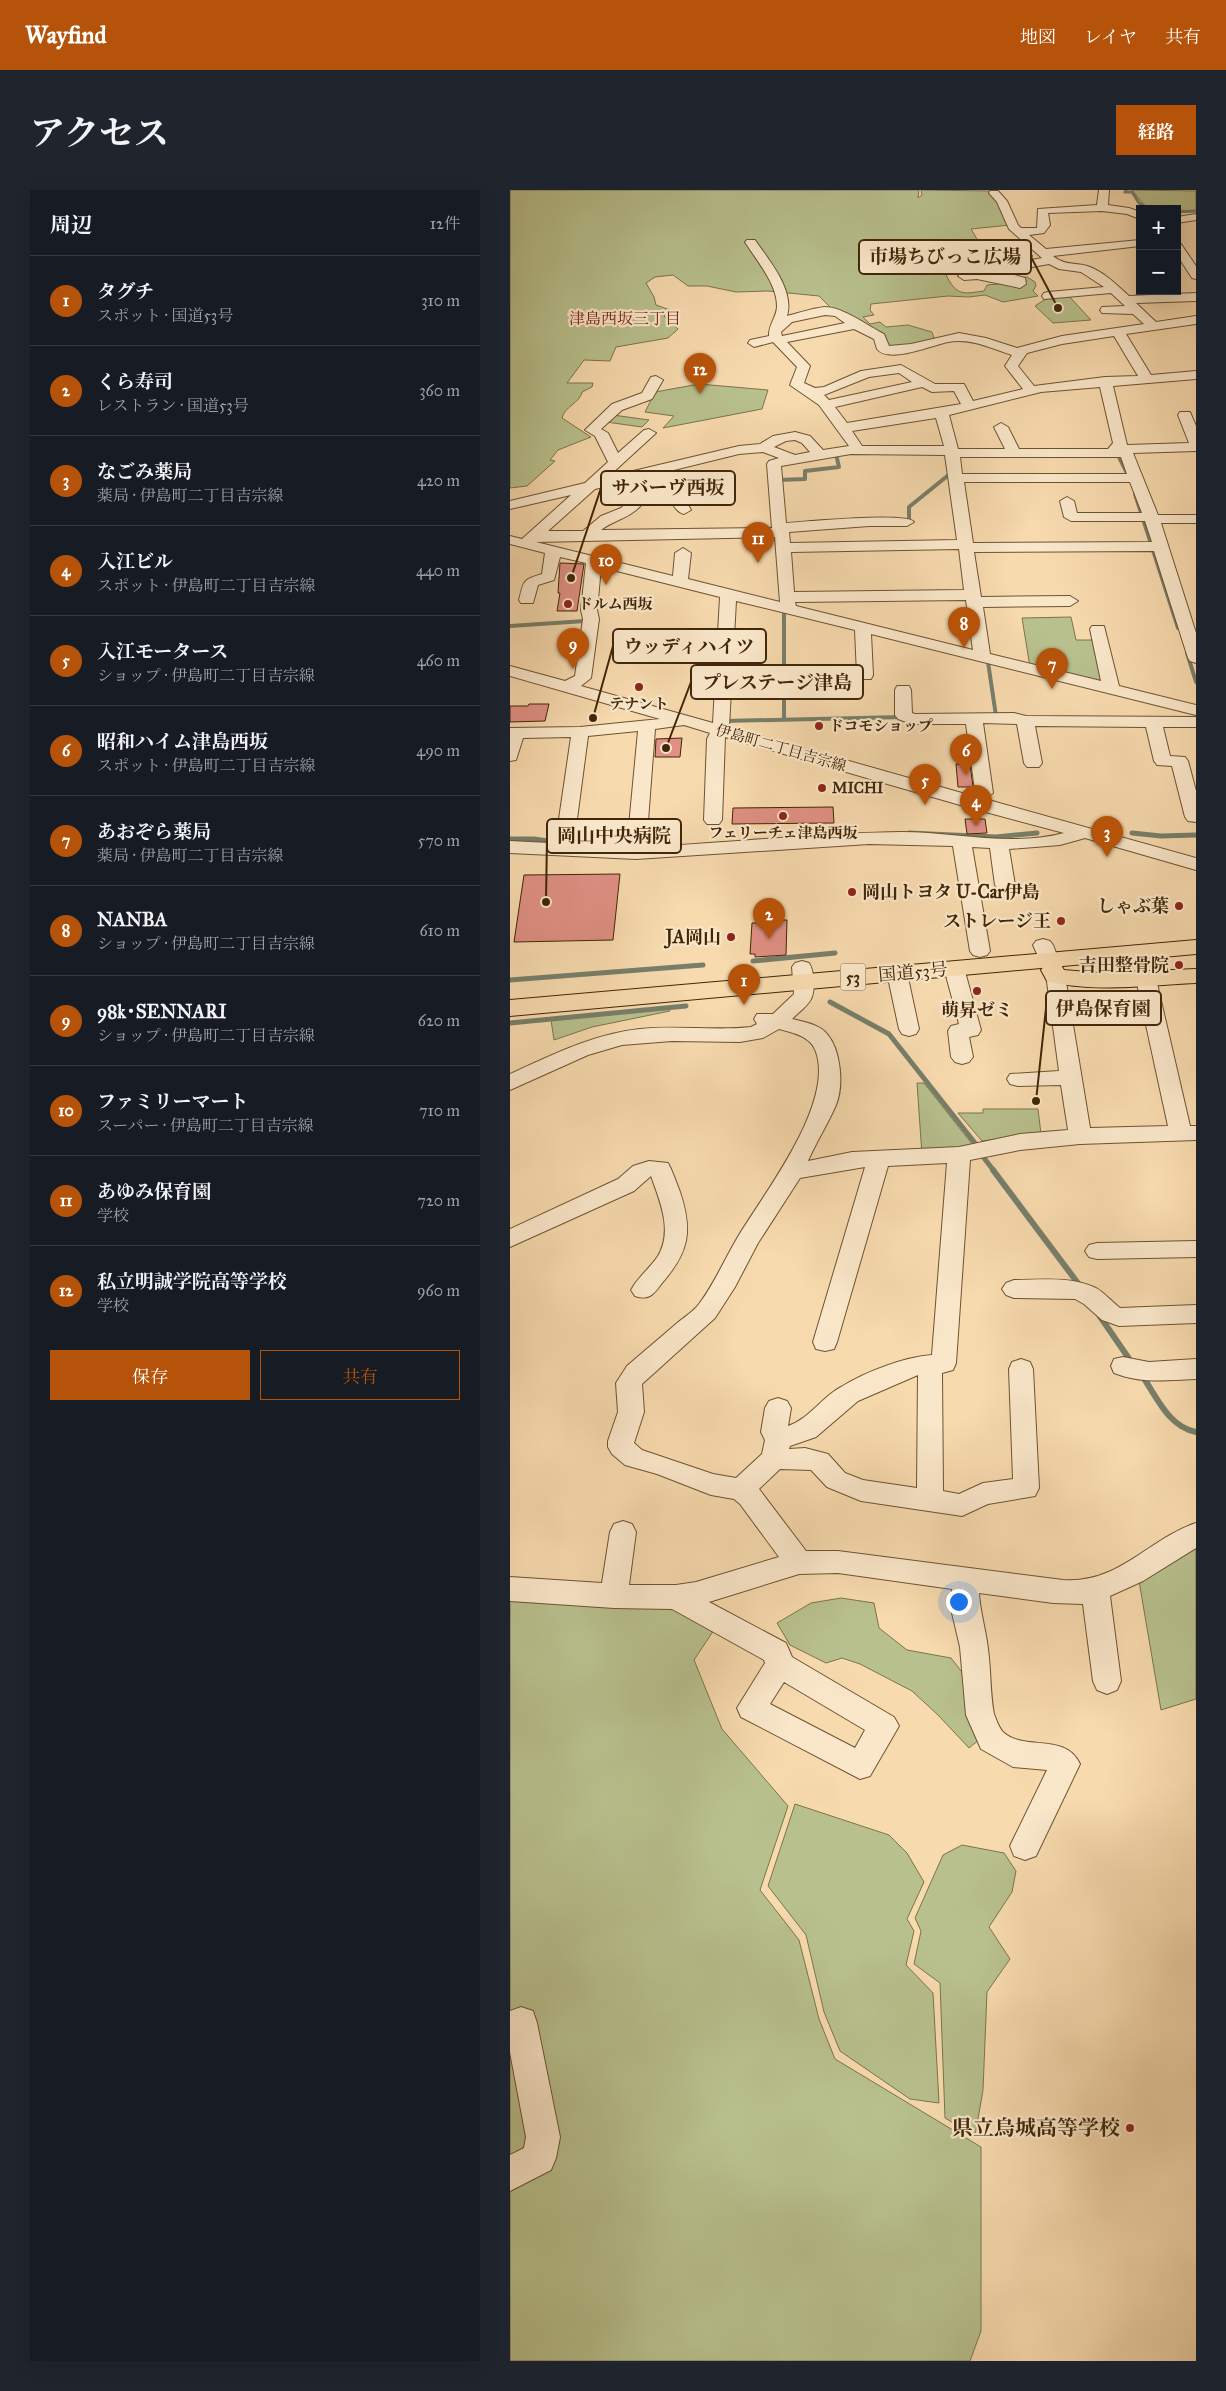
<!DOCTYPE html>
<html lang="ja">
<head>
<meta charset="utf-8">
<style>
  body { margin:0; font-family:"IM FELL Great Primer","Noto Serif JP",serif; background:#20242c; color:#f1f3f6 }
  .controls { position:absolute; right:15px; top:15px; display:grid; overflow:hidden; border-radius:0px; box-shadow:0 5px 20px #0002 }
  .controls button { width:45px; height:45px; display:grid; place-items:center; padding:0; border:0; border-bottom:1px solid #363941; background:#171b24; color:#f1f3f6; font:25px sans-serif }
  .you { position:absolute; left:448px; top:1411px; width:18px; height:18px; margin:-12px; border:4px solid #fff; border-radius:50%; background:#1a73e8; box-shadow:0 0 0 8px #1a73e833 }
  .badge { display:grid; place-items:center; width:32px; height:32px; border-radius:50%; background:#b45309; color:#fff; font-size:16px; font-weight:700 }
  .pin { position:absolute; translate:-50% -41px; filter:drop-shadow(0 1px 2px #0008) }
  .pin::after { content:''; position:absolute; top:26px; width:18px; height:15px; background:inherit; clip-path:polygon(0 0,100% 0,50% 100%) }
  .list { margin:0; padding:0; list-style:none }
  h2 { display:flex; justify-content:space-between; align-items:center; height:65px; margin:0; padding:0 20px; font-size:21px }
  h2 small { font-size:16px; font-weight:400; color:#9ea1a6 }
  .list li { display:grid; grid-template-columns:32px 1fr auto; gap:15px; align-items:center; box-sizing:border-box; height:90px; padding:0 20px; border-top:1px solid #363941 }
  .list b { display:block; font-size:19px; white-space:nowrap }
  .list p { margin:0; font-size:16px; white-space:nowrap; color:#9ea1a6 }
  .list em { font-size:16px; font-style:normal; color:#9ea1a6 }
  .actions { display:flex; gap:10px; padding:15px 20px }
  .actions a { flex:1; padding:11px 0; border:1px solid #b45309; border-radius:0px; text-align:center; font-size:18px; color:#b45309 }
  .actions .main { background:#b45309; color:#fff }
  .map { position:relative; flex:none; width:686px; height:2171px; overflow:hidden; border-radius:0px }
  header { display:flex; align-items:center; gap:30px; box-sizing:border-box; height:70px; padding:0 25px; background:#b45309; color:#fff }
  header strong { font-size:24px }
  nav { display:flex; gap:28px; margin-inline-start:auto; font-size:18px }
  .intro { display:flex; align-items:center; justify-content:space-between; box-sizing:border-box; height:120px; padding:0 30px }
  h1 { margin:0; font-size:35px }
  .button { padding:12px 22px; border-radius:0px; background:#b45309; color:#fff; font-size:18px; font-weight:700 }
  main { display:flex; gap:30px; padding:0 30px }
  aside { flex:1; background:#171b24; border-radius:0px; box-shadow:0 5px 20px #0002 }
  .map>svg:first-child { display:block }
  .green { fill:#b8c18e; stroke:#7c744a }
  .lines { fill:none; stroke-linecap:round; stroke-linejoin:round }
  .stream-far3 { stroke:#787f6b; stroke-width:3 }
  .stream-far2 { stroke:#787f6b; stroke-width:4 }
  .stream-far1 { stroke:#787f6b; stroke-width:5 }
  .stream { stroke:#787f6b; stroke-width:6 }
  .building { fill:#e09084; stroke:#402607 }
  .minor-casing { stroke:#6e5331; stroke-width:2 }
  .major-casing { stroke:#402607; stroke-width:2 }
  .highway-casing { stroke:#402607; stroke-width:2 }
  .minor { fill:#fae7ca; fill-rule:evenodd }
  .major { fill:#f7daae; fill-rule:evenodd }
  .highway { fill:#f7daae; fill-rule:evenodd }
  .poi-dot { fill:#8f2418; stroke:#fae7ca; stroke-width:2 }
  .labels { text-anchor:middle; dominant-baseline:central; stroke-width:4.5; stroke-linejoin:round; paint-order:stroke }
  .far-poi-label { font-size:15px; font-weight:bold; fill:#402607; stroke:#fae7ca; text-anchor:start }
  .far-street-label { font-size:15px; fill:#402607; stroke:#fae7ca }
  .far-neighbourhood-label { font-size:16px; fill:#7a1f14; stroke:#fae7ca }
  .shield { fill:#fae7ca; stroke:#786042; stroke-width:1 }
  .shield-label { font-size:16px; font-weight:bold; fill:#402607 }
  .poi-label { font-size:18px; font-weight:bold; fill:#402607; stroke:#fae7ca; text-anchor:end }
  .street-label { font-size:18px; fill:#402607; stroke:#fae7ca }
  .near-poi-label { font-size:21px; font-weight:bold; fill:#402607; stroke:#fae7ca; text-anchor:end }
  .leader { fill:none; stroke:#402607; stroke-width:2 }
  .callout-dot { fill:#402607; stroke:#fae7ca; stroke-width:2 }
  .callout { fill:#fae7ca; stroke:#402607; stroke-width:2 }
  .callout-label { font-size:19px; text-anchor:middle; font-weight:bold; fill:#402607 }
</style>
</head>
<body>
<header>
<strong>Wayfind</strong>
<nav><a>地図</a><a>レイヤ</a><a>共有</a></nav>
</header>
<div class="intro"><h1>アクセス</h1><a class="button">経路</a></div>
<main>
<aside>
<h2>周辺<small>12件</small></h2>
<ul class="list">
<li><span class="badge">1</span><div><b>タグチ</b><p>スポット · 国道53号</p></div><em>310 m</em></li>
<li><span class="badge">2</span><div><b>くら寿司</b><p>レストラン · 国道53号</p></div><em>360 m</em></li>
<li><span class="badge">3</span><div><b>なごみ薬局</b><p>薬局 · 伊島町二丁目吉宗線</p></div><em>420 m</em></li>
<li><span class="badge">4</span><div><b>入江ビル</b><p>スポット · 伊島町二丁目吉宗線</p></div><em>440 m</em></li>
<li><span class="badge">5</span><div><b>入江モータース</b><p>ショップ · 伊島町二丁目吉宗線</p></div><em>460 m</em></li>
<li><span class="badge">6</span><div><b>昭和ハイム津島西坂</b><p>スポット · 伊島町二丁目吉宗線</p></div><em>490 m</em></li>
<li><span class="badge">7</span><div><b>あおぞら薬局</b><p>薬局 · 伊島町二丁目吉宗線</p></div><em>570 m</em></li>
<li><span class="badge">8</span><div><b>NANBA</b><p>ショップ · 伊島町二丁目吉宗線</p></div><em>610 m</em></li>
<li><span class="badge">9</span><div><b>98k･SENNARI</b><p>ショップ · 伊島町二丁目吉宗線</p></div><em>620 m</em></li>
<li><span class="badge">10</span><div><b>ファミリーマート</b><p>スーパー · 伊島町二丁目吉宗線</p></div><em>710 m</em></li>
<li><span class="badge">11</span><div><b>あゆみ保育園</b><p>学校</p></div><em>720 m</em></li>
<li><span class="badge">12</span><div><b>私立明誠学院高等学校</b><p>学校</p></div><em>960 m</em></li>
</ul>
<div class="actions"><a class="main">保存</a><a>共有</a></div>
</aside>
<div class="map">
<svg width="686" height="2171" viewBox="0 0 686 2171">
  <rect width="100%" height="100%" fill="#f7daae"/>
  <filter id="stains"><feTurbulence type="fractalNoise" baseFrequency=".004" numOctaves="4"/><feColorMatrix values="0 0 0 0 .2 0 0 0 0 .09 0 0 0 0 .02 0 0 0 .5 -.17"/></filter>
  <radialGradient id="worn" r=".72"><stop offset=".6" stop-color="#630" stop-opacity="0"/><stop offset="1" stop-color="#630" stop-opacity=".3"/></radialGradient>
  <g class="green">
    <path d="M0,0H409L408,8L412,5L411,0L481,1L500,35L461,39L470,54L483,68L466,73V78L436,85C447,106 452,104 474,101L477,95L499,93L513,96L516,93L515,91L507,88L517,87L525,92L526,96L523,101L528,106L493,112L475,105L459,107L438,106L361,114L360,120L364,125L353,127L360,134L370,132L376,137L398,135L422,142L424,148L423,151L379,157L375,145L321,118L309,106L258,101L226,102L197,96H178L163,85L145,87L136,93L144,107L146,115L160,120L154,126L168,139L158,148L106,157L100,171L74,170L57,193H83L82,197L72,202C70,213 54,217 52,228L81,247L48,260L40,270L45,271L17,296L0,298Z"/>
    <path d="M622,0L686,1V21L641,19L635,16Z"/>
    <path d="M558,105L581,130L543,133L525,116L537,108Z"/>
    <path d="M189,194L258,200L252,219L153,238L164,226L135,222L145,202Z"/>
    <path d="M103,225L139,230L132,237L96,232Z"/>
    <path d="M561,427L566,450H587L596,492L590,494L520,477L512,428Z"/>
    <path d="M159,819L160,821L82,837L44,850L41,830Z"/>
    <path d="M407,893H414L466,959L412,965Z"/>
    <path d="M473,919H528L531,944L472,951L448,923H473Z"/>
    <path d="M686,1353V1509L651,1520L628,1385Z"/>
    <path d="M0,1406L163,1413L204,1440L184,1470L212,1539L278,1616L250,1700L289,1750L309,1829L325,1869L471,1957V2141L460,2171H0Z"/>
    <path d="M331,1408L364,1413L369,1438L397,1460L441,1468L455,1486L470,1549L459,1558L428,1525L402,1501L350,1474L332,1468L316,1473L280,1455L267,1433L301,1413Z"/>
    <path d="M285,1614L379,1645L397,1663L414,1692L397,1729L404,1741L396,1775L423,1803L429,1913L400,1909L330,1861L314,1822L296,1745L258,1696Z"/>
    <path d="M452,1655L494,1663L506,1681L502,1702L479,1737L500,1769L477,1802L473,1900L465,1946L435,1928L430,1793L404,1774L411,1741L405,1728L433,1665Z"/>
  </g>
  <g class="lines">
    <g class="stream-far3">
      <path d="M616,0L615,2H622L629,13L639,19"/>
      <path d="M667,22L686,21"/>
    </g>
    <g class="stream-far2">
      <path d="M608,265L618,285"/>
      <path d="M268,294V290L295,289V281L329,277L326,264L328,263"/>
      <path d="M625,304L668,438"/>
      <path d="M399,332V317L441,283"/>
      <path d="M274,422V528"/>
      <path d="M0,436L75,431"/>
      <path d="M677,463L686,492"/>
      <path d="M478,472L486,526H483"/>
      <path d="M215,531L393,527"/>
    </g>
    <g class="stream-far1">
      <path d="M399,643L486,647L527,643"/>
      <path d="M622,643L651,646L686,645"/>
      <path d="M0,649H24L65,655"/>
      <path d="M105,656L145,657"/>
      <path d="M243,771L325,763"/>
      <path d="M0,790L193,775"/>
      <path d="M320,812L379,844L465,953"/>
      <path d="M0,833L176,816"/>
      <path d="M471,964L484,981"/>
    </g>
    <g class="stream">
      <path d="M483,980L570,1096"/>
      <path d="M589,1125L622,1173"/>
      <path d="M635,1190C648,1210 660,1237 686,1242"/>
    </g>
  </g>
  <g class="building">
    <path d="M50,373L74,374L67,421H47L50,403H48Z"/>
    <path d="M19,514H39L35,531L0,532V516H18Z"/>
    <path d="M172,548L170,567H145L146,549Z"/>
    <path d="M446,574H460L463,597H448Z"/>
    <path d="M323,617L324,633L222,634L223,618Z"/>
    <path d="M455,629H475L477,643L457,644Z"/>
    <path d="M110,684L103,750L4,752L14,685Z"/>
    <path d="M248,730H277L276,765L245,767V764H240L242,733H248Z"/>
  </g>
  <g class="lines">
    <defs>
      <g id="minor">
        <path d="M589,0H599L598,15L619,18L630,22V29L617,24L592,21L538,23L540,35L534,43L519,45L536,59L630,50V56L543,66C556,76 563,72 577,76C593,81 607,95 619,106L686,103V111L626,113L646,132L686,126V134L616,144L641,185L686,181V189L603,196L617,255L679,253L668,225L670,222H680L686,236V261L623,263L648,325H686V333H651L686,443V473L680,471L678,468L644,361L464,362L471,407L560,406L568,411L560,416L473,417L480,464L591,491L580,439L582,436H594L609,496L686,515V525L361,444L363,485L361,489H349L347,485L345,440L226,411L219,537L459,605L465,600L456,534H402L388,529L385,525V500L387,496H399L401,500L402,523L405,524L504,523L516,526L686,527V537H653L660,566L675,567L678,571L686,601V632L678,631L675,627L662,576L647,575L644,571L636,537L525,536L532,573L529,577H517L514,573L507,534L473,533L483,603L475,609L686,668V680L575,648L550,655L499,659L505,695L502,699L495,701L488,699L485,695L480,658L462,657L480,761L477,765L470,767L463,765L460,761L443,656L359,654L126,669L0,663V651L117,657L128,541L78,546L67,629L64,633H52L49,629L61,547L13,548L6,570L0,571V538L70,537L150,529L0,486V476L55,491L65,486L73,429L71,420L76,373L50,367L44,390L28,395L23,413H11L9,410C14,391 12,390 32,384L35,363L0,354V346L12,349L61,305L0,319V311L75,293L98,272L85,246L75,240L102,214L132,203L141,187L146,186L153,190L142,209L112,220L91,239L98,243L108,263L134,240L139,239L146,243L98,287L229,256L250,254L263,246L285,242L300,246L313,260L339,256L309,215L280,195L287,177L263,152L244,157L238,153L240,150L259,146C258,135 267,127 267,116C267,93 246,70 235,52L237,50H245C258,69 285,100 277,126C289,123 303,118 315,117C333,117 358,136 374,144L379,156L401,154L449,143L476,148L507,158L552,146L634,134L623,124L592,123L590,120L592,117L615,116L601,103L534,109L532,106L534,103L538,102L594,97L571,82L549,79L539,74L494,82L515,88L516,94L510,98L467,89L454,90L448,86C457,78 472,82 482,85L477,80L479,78L532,68L499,39L487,12L479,3L480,1H488L497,11L508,35L511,38H527L528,19L587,15ZM315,125L325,126L335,133L272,146L271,142L282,132ZM344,139L364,149L367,159C379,174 422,155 438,152C461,148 480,158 502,165L495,176L513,199L463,211L454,194H425L391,175L351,181L314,197L305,198L294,193L300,176L277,152ZM604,146L628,186L595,187L524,196L508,176L517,163L552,154ZM389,183L402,192L319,210L314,205L359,187ZM412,197L422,202L444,201L451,214L337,233L325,217ZM590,197L603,253L598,259H509L498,237L491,233L484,237L495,259H448L439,225L531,202ZM426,228L434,256H352L342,241ZM285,250L292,253L300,262L285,265L264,257L276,251ZM253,262L269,268L259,271L257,274L262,338L91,340C101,332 112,330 122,323C135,315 143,297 152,285C155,297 161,321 174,324L181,320L171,302L164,280L229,264ZM341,264L435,265L447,350L280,353L279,342L359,336H397L404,332C397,322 294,332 276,333L271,276ZM450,267H611L617,284H452ZM136,287L118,312L111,318L91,326L73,341H38L85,299ZM454,292H620L632,323H567L564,311L557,307L550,311L554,327L561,331H635L642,352L463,353ZM265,347L270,412L178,389L181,363L173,358L165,363L163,386L26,352ZM449,359L454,400L284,402L281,362ZM91,377L210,407L203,533L71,496L81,488L89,429L87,420ZM456,410L463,460L286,416L285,412ZM174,535L200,543L197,549L194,630L197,634H209L212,630L215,547L457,617L554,643C502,657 444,642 391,642C306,643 221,653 136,657L145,539Z"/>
        <path d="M686,24V30L667,33V27Z"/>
        <path d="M478,51L482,52L495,65L516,63L522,66L516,69L488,71L472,54Z"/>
        <path d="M667,53L671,54L686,76V89L682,88L667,65Z"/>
        <path d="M533,749L540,751L543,755L555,786L580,938L658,936L626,789L629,785L636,783L643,785L646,789L680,936H686V950L570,954L510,960L460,970L446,1173L443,1180L432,1183L433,1301L449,1304L473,1293L503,1289L499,1179L502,1172L511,1169L520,1172L523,1179L529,1298L525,1306L478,1314L452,1326L351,1311L317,1297L301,1280L270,1279L249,1299L296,1361H328L553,1390C609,1394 638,1349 686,1333V1358L633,1391L600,1406L611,1491L607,1500L597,1504L587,1500L583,1491L573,1414L543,1413L469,1403C470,1422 476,1440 478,1459C481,1480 480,1504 484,1524C486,1529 489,1538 493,1542C515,1562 555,1542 570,1574L526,1666L515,1670L504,1666L500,1656L537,1580L503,1577L471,1559L456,1525L450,1457L442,1423V1399L328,1383L289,1384L199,1412L276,1453L282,1467L384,1527L389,1536L360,1586L350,1589L231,1527L227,1518L255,1473L254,1470L162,1419L104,1418L0,1411V1387L92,1393L100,1342L104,1334L113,1331L122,1334L126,1342L119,1395H166L186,1392L269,1367L230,1314L224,1309L201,1305L147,1284L115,1275L102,1264L98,1257V1251L108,1222L106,1193L117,1176C133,1162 150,1148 166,1134C173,1128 183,1122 189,1114C205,1093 215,1068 229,1045C255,1002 324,914 306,862C301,846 283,843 269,839L253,848L230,852L162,851L112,855L78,865L0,900V884C42,865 83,844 130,839C167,835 204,841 241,837L247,834L244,829L247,824H263L284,804L282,777L285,773L292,771L299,773C302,778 303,782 303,788C306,811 298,814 282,829C294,832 309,834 317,844C331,860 334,896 326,915C318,934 306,952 298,971L342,962L449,957L510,944L558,940L551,895L508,896L500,894L497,889L500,884L549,881L536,784L523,755L526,751ZM437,973L422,1165C394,1167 355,1182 331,1197C311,1208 299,1229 278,1236L281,1218L277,1211L268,1208L259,1211L255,1218L251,1242L255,1250L252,1264L226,1288L203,1284L132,1260L124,1253L134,1222L132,1194L205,1128L225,1097L248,1053L290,988L355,977L303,1152L306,1159L315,1161L324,1159L327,1152L378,976ZM408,1185L407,1298L353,1290L335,1283L318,1264L295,1258L279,1259L280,1256L306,1247L348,1211ZM274,1492L355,1540L345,1558L260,1514Z"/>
        <path d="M444,772L451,774L454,778L471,840L468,845L459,847L463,867L459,872L452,874L445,872L441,867L438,841L441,836L449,834L434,778L437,774Z"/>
        <path d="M387,777L394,779L397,783L409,839L406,844L399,846L392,844L389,839L377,783L380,779Z"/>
        <path d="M139,971L158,973C163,982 166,992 170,1002C183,1041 179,1062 152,1093C144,1104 139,1111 125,1106L121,1100C128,1087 140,1078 148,1066C163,1041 150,1011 141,986L124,1001L0,1057V1039L108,989L123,976Z"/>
        <path d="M686,1051V1067L587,1069L579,1067L575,1061L579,1055L587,1053Z"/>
        <path d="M504,1090C531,1090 560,1086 586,1098C595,1103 602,1112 610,1118L686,1115V1133L609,1136L592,1130L574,1114L565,1109L504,1108L496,1105L492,1099L496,1093Z"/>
        <path d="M613,1167L639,1172L686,1169V1189C657,1190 632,1194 604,1183L601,1176L604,1169Z"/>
        <path d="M11,1817L23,1821L27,1833L50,1947L46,1968L41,1980L0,2001V1965L14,1958L16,1947L0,1862V1821Z"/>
      </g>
      <path id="major" d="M543,773L551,775L554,780L589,783L686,779V793C638,795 584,803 537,791L531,780L535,775Z"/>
      <path id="highway" d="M686,750V764L0,826V810Z"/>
    </defs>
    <use href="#minor" class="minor-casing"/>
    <use href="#major" class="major-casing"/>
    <use href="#highway" class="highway-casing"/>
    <use href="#minor" class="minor"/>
    <use href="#major" class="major"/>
    <use href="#highway" class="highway"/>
  </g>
  <g class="poi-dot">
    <circle cx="58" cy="414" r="5"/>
    <circle cx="129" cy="497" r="5"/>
    <circle cx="309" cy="536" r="5"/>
    <circle cx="312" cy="598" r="5"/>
    <circle cx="273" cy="626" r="5"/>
    <circle cx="342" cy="702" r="5"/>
    <circle cx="669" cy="716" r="5"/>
    <circle cx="551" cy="731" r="5"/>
    <circle cx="221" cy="747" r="5"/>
    <circle cx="669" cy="775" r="5"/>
    <circle cx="467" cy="801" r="5"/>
    <circle cx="620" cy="1938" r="5"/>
  </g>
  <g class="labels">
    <g class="far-poi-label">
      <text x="68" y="414">ドルム西坂</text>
      <text x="129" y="514" text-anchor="middle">テナント</text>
      <text x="319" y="536">ドコモショップ</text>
      <text x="322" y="598">MICHI</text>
      <text x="273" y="643" text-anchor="middle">フェリーチェ津島西坂</text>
    </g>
    <g class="far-street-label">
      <text transform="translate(271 558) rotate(16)">伊島町二丁目吉宗線</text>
    </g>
    <g class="far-neighbourhood-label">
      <text x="115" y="128">津島西坂三丁目</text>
    </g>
    <rect class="shield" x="330.5" y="773.5" width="25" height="27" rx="4"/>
    <g class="shield-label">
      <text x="343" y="787">53</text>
    </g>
    <g class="poi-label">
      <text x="352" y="702" text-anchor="start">岡山トヨタ U-Car伊島</text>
      <text x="659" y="716">しゃぶ葉</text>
      <text x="541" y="731">ストレージ王</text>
      <text x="211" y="747">JA岡山</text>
      <text x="659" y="775">吉田整骨院</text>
      <text x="467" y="820" text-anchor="middle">萌昇ゼミ</text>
    </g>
    <g class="street-label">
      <text transform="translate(403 782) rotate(-5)">国道53号</text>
    </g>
    <g class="near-poi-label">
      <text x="610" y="1938">県立烏城高等学校</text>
    </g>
  </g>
  <path class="leader" d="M548 118L521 67M61 388L91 298M83 528L103 456M156 558L181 492M36 712L37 646M526 911L536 818"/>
  <g class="callout-dot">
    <circle cx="548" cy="118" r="5"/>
    <circle cx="61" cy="388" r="5"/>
    <circle cx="83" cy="528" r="5"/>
    <circle cx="156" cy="558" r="5"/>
    <circle cx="36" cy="712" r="5"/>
    <circle cx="526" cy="911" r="5"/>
  </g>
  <g class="callout">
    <rect x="349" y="50" width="172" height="34" rx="5"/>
    <rect x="91" y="281" width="134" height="34" rx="5"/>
    <rect x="103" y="439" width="153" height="34" rx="5"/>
    <rect x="181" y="475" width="172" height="34" rx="5"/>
    <rect x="37" y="629" width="134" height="34" rx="5"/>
    <rect x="536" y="801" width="115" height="34" rx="5"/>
  </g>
  <g class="callout-label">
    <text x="435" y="73">市場ちびっこ広場</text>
    <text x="158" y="304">サバーヴ西坂</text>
    <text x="179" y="463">ウッディハイツ</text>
    <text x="267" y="499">プレステージ津島</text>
    <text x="104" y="652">岡山中央病院</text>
    <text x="593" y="825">伊島保育園</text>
  </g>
  <rect width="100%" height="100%" filter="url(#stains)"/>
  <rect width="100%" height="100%" fill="url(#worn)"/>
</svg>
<div class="controls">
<button>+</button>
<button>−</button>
</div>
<div class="you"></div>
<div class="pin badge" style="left:234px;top:815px">1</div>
<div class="pin badge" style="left:259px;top:749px">2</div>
<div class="pin badge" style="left:597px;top:667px">3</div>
<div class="pin badge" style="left:466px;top:636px">4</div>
<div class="pin badge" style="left:415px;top:615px">5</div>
<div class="pin badge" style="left:456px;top:585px">6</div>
<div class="pin badge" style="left:542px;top:499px">7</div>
<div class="pin badge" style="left:454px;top:458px">8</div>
<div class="pin badge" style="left:63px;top:479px">9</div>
<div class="pin badge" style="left:96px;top:395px">10</div>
<div class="pin badge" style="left:248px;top:373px">11</div>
<div class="pin badge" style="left:190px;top:204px">12</div>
</div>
</main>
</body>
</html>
